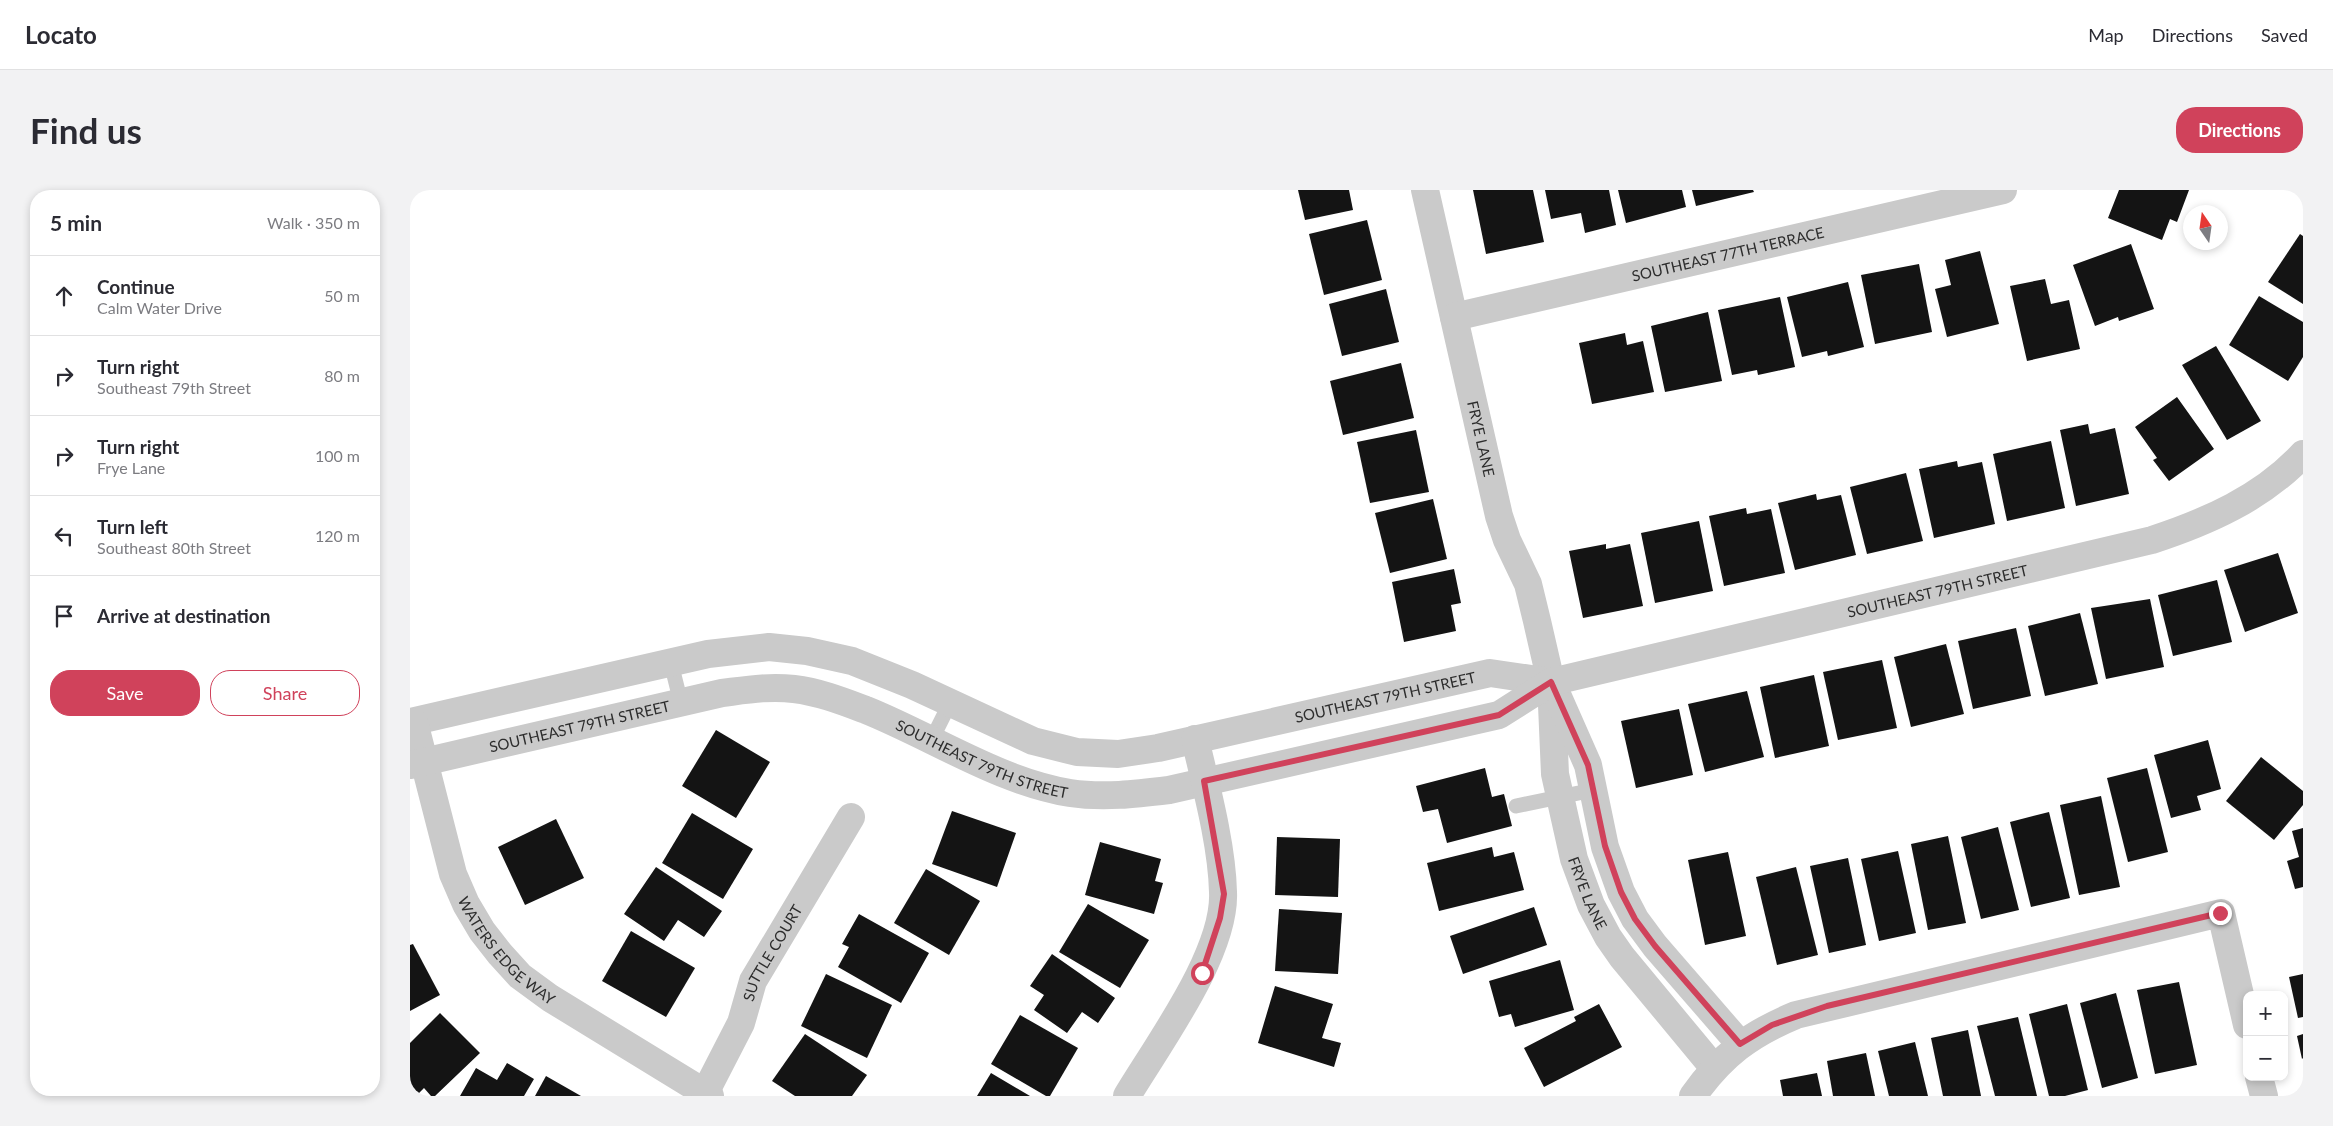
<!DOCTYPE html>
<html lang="en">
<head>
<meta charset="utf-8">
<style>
  body { margin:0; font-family:Lato,sans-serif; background:#f2f2f3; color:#2b2b33 }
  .controls { position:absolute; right:15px; bottom:15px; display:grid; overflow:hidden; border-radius:10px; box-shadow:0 2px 8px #0003 }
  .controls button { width:45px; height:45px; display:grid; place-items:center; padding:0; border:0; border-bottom:1px solid #e1e1e2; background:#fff; color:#2b2b33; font:25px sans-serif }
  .compass { position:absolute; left:1773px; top:15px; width:45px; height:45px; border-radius:50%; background:#fff; box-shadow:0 2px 8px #0003; rotate:347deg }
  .stop { position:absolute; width:15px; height:15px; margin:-11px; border:4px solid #d0425b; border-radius:50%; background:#fff }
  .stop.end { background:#d0425b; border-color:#fff; box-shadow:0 1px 5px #0008 }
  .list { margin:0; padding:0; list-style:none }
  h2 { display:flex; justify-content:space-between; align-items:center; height:65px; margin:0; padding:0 20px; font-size:21px }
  h2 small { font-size:16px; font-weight:400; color:#7c7c81 }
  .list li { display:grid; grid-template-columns:32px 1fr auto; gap:15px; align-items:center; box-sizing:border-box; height:80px; padding:0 20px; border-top:1px solid #e1e1e2 }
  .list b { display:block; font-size:19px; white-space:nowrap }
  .list p { margin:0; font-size:16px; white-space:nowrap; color:#7c7c81 }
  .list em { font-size:16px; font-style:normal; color:#7c7c81 }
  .actions { display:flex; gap:10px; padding:15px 20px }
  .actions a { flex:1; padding:11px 0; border:1px solid #d0425b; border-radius:20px; text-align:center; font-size:18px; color:#d0425b }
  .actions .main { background:#d0425b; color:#fff }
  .icon { flex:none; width:28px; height:28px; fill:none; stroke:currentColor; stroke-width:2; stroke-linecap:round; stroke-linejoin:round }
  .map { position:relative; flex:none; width:1893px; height:906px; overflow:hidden; border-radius:20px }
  header { display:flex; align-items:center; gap:30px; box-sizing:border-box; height:70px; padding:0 25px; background:#fff; border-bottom:1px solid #e1e1e2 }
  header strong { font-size:24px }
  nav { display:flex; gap:28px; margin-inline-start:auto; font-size:18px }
  .intro { display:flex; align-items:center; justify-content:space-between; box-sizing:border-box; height:120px; padding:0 30px }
  h1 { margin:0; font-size:35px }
  .button { padding:12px 22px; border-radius:20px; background:#d0425b; color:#fff; font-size:18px; font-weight:700 }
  main { display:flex; gap:30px; padding:0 30px }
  aside { flex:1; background:#fff; border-radius:20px; box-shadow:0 2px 8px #0003 }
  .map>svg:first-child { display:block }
  .building { fill:#141414 }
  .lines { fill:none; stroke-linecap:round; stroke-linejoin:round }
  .service { stroke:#cacaca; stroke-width:15 }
  .minor { stroke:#cacaca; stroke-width:28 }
  .route { stroke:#d0425b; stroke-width:6 }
  .labels { text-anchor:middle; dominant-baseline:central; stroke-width:5; stroke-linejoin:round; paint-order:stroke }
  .street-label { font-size:15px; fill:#2d2d2d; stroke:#fff }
</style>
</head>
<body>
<header>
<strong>Locato</strong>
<nav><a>Map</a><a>Directions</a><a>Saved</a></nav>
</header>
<div class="intro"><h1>Find us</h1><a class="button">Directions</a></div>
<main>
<aside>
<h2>5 min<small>Walk · 350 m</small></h2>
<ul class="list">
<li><svg class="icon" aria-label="ahead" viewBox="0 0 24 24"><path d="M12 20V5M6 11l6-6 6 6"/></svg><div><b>Continue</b><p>Calm Water Drive</p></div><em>50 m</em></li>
<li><svg class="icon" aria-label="right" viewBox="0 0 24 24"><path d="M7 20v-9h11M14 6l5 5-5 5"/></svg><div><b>Turn right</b><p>Southeast 79th Street</p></div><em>80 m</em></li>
<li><svg class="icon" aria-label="right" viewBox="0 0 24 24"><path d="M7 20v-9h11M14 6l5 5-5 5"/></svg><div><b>Turn right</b><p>Frye Lane</p></div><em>100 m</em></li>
<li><svg class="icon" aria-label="left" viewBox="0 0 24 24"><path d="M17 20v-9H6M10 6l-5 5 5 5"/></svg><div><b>Turn left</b><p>Southeast 80th Street</p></div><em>120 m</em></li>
<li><svg class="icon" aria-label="arrive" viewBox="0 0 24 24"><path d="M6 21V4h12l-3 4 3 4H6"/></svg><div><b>Arrive at destination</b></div></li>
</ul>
<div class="actions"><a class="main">Save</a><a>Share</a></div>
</aside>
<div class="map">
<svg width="1893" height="906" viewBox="0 0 1893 906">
  <rect width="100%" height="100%" fill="#fff"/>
  <g class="building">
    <path d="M888,0H939L943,20L895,30Z"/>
    <path d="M1063,0H1123L1134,52L1076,64Z"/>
    <path d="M1135,0H1199L1206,35L1175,43L1171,23L1141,29Z"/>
    <path d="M1208,0H1272L1276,17L1216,33Z"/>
    <path d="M1282,0H1343L1344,2L1286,16Z"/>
    <path d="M1709,0H1779L1767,32L1760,29L1752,50L1698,28Z"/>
    <path d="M957,30L972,90L914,105L899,44Z"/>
    <path d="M1890,44L1893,46V114L1858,92Z"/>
    <path d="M1721,54L1744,119L1709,131L1708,127L1685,136L1663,75Z"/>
    <path d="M1570,61L1589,134L1537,147L1525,99L1541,95L1535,70Z"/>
    <path d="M1509,74L1522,142L1465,154L1451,85Z"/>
    <path d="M1635,89L1641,114L1659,110L1670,159L1617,171L1600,96Z"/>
    <path d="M1438,92L1454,157L1418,166L1417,161L1392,167L1377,107Z"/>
    <path d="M976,99L989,152L932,166L919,114Z"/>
    <path d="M1849,106L1893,132V167L1878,191L1819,155Z"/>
    <path d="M1370,107L1385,177L1348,185L1347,180L1322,185L1308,120Z"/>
    <path d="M1298,122L1312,191L1255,202L1241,136Z"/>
    <path d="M1215,143L1217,155L1233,151L1244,202L1182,214L1169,153Z"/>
    <path d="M1806,156L1851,231L1817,250L1772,175Z"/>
    <path d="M991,173L1004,228L933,245L920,191Z"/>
    <path d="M1767,207L1804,259L1759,291L1743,270L1747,268L1725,237Z"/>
    <path d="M1678,234L1680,244L1705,238L1719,304L1666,316L1650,240Z"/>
    <path d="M1006,240L1019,302L960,313L947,252Z"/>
    <path d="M1641,251L1655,318L1597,331L1583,264Z"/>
    <path d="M1547,271L1548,277L1572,272L1585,334L1524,348L1509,279Z"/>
    <path d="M1496,283L1513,351L1457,364L1440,297Z"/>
    <path d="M1406,304L1407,310L1431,305L1446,365L1385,380L1368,313Z"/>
    <path d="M1023,309L1037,369L980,383L965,323Z"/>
    <path d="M1336,318L1337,324L1361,319L1375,383L1314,396L1299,326Z"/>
    <path d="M1289,331L1303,401L1245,413L1231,343Z"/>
    <path d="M1196,354V359L1220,354L1233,416L1173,428L1159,361Z"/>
    <path d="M1868,363L1888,423L1835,442L1814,380Z"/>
    <path d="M1044,379L1051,413L1041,415L1046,441L994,452L982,392Z"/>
    <path d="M1807,390L1822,452L1763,466L1748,405Z"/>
    <path d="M1740,409L1754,477L1696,489L1681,418Z"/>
    <path d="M1670,423L1688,494L1635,506L1618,436Z"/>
    <path d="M1606,438L1621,506L1563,519L1548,451Z"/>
    <path d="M1536,454L1554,524L1501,537L1484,467Z"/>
    <path d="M1472,470L1487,538L1428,550L1413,482Z"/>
    <path d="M1404,485L1419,556L1365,568L1350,497Z"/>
    <path d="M1337,501L1354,567L1295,582L1278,514Z"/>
    <path d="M1269,519L1283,585L1226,598L1211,531Z"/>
    <path d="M306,540L360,572L326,628L272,596Z"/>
    <path d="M1798,550L1811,599L1787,606L1791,620L1761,628L1744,565Z"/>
    <path d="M1851,567L1893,601V615L1864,650L1816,611Z"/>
    <path d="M1075,578L1082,607L1094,604L1102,636L1037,653L1028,619L1013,622L1006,596Z"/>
    <path d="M1737,578L1758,662L1718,672L1697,588Z"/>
    <path d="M1691,606L1710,697L1669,705L1650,615Z"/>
    <path d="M542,621L606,643L587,697L522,674Z"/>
    <path d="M1639,622L1660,708L1621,717L1600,632Z"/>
    <path d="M282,623L343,659L313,709L252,673Z"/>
    <path d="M146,629L174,688L115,715L88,657Z"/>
    <path d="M1588,637L1609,720L1571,729L1551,647Z"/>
    <path d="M1893,638V697L1885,699L1877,671L1889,667L1882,641Z"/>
    <path d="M1538,646L1556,733L1518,740L1501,654Z"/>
    <path d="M867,647L930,649L928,707L865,705Z"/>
    <path d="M690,652L751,669L745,691L753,693L744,724L675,705Z"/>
    <path d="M1082,657L1084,667L1104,662L1114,700L1029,721L1017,673Z"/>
    <path d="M1488,661L1506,743L1469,751L1451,669Z"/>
    <path d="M1318,662L1336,746L1295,755L1278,670Z"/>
    <path d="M1438,668L1456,755L1419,763L1400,676Z"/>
    <path d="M246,677L312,721L294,747L268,730L254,751L214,724Z"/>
    <path d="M1386,677L1408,765L1367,775L1346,687Z"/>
    <path d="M516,679L570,711L539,765L484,733Z"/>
    <path d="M678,714L739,750L710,798L649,762Z"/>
    <path d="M1124,717L1137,755L1053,784L1040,746Z"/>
    <path d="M869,719L932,723L928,784L865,781Z"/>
    <path d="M449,724L519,763L491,813L428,777L439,757L432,754Z"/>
    <path d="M221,741L285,778L256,827L192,791Z"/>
    <path d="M3,754L30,805L0,821V755Z"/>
    <path d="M642,764L705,808L688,833L672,822L657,843L624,820L634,805L620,796Z"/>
    <path d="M1150,770L1164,820L1105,837L1101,824L1089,827L1079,791Z"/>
    <path d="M416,784L482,815L457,868L391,836Z"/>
    <path d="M1893,784V827L1888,828L1879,787Z"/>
    <path d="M1769,792L1787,875L1745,884L1727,800Z"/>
    <path d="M865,796L923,814L912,848L931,853L924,877L848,853Z"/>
    <path d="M1706,803L1728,888L1692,898L1670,813Z"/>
    <path d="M1189,814L1212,857L1134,897L1114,858L1166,831L1164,827Z"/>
    <path d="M1657,814L1678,900L1655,906H1639L1619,824Z"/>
    <path d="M30,823L70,863L25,906H21L14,898L8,904L0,896V853Z"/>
    <path d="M610,825L668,858L640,906H636L581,874Z"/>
    <path d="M1608,827L1627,906H1585L1567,836Z"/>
    <path d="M1558,840L1571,906H1533L1521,848Z"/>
    <path d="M395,844L457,885L442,906H385L362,891Z"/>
    <path d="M1893,844V868L1892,869L1887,846Z"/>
    <path d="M1505,852L1518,906H1479L1468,861Z"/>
    <path d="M1456,863L1465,906H1423L1417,871Z"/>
    <path d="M97,873L124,889L114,906H50L66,878L87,890Z"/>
    <path d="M581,883L620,906H567Z"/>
    <path d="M1407,883L1412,906H1373L1370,890Z"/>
    <path d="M136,886L171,906H125Z"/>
  </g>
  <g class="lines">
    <g class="service">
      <path d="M261,473L271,513"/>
      <path d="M522,549L540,513"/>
      <path d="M1106,616L1183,600"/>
    </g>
    <g class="minor">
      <path id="s1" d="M1015,0L1089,326L1097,350L1118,394L1127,431L1141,492L1145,584L1164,669L1181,715L1198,747L1212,767L1304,878"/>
      <path id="s2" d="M1044,127L1593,0"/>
      <path d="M1148,507L1178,575L1195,657L1211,702L1225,729L1245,756L1330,854"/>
      <path id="s3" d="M0,532L298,464L359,457L397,461L442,471L502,495L623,551L667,562L708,564L748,558L1080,483L1141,492"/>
      <path id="s4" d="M4,532L43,684L56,714L72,741L90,764L110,786L140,808L300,906"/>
      <path id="s5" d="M0,575L312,503C336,500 359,496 384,499C409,502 432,511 456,520C523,547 588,591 660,603C693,608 726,604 759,600L1089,525L1141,492L1742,350C1797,332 1852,308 1893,264"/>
      <path d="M1849,887L1854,906"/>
      <path id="s6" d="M295,903L331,833L343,791L441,627"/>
      <path d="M717,906C748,854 816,763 813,702C812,655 796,596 785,549"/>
      <path d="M1283,906C1312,865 1340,844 1386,825L1811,723L1837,835"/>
    </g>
  </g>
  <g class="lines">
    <path class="route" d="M792,783L810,728L814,704L794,591L1089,525L1141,492L1178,575L1195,656L1211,702L1225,729L1245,756L1330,854L1362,835L1417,816L1810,723"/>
  </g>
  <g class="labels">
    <g class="street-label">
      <text stroke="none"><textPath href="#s2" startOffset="281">SOUTHEAST 77TH TERRACE</textPath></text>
      <text stroke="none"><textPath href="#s1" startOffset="255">FRYE LANE</textPath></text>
      <text stroke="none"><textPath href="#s5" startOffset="1585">SOUTHEAST 79TH STREET</textPath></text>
      <text stroke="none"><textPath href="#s3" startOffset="1009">SOUTHEAST 79TH STREET</textPath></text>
      <text stroke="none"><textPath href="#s5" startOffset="174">SOUTHEAST 79TH STREET</textPath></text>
      <text stroke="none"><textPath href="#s5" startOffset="594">SOUTHEAST 79TH STREET</textPath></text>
      <text stroke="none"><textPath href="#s1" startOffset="725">FRYE LANE</textPath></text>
      <text stroke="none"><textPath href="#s4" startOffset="252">WATERS EDGE WAY</textPath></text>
      <text stroke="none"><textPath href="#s6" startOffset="156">SUTTLE COURT</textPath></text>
    </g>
  </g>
</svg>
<div class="controls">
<button>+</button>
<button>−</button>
</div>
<svg class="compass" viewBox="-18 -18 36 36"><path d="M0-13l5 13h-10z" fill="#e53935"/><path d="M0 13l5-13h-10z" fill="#7c7c81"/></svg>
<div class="stop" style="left:792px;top:783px"></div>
<div class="stop end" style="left:1810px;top:723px"></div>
</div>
</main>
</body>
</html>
